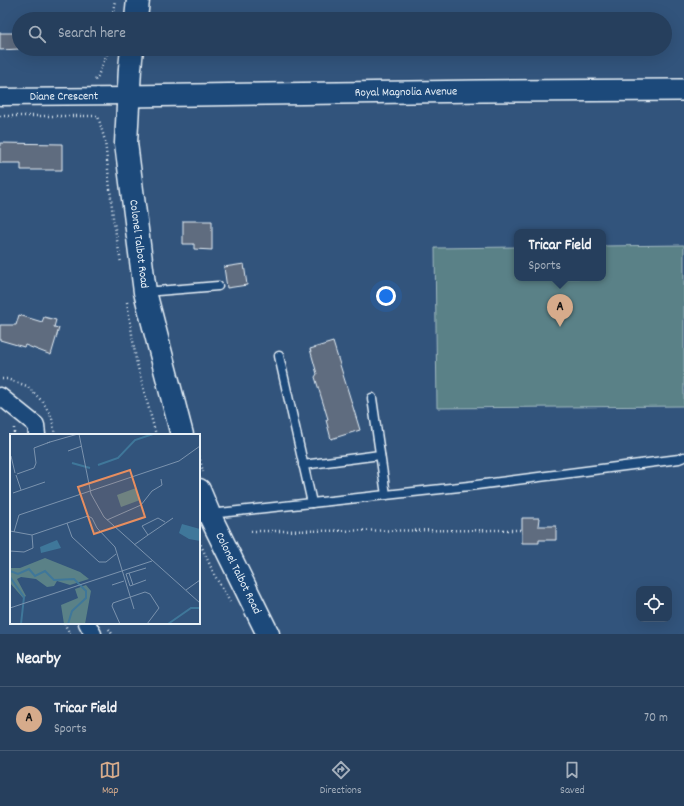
<!DOCTYPE html>
<html lang="en">
<head>
<meta charset="utf-8">
<style>
  body { margin:0; font-family:Dekko,sans-serif; background:#2e4663; color:#f1f3f6 }
  .controls { position:absolute; right:12px; bottom:12px; display:grid; overflow:hidden; border-radius:8px; box-shadow:0 4px 16px #0002 }
  .controls button { width:36px; height:36px; display:grid; place-items:center; padding:0; border:0; border-bottom:1px solid #425872; background:#263f5d; color:#f1f3f6; font:20px sans-serif }
  .you { position:absolute; left:386px; top:296px; width:14px; height:14px; margin:-10px; border:3px solid #fff; border-radius:50%; background:#1a73e8; box-shadow:0 0 0 6px #1a73e833 }
  .badge { display:grid; place-items:center; width:26px; height:26px; border-radius:50%; background:#d6ab8b; color:#111; font-size:13px; font-weight:700 }
  .pin { position:absolute; translate:-50% -33px; filter:drop-shadow(0 1px 2px #0008) }
  .pin::after { content:''; position:absolute; top:21px; width:14px; height:12px; background:inherit; clip-path:polygon(0 0,100% 0,50% 100%) }
  .popup { position:absolute; left:514px; top:229px; width:92px; height:52px; box-sizing:border-box; display:grid; place-content:center; border-radius:8px; background:#263f5d; filter:drop-shadow(0 1px 3px #0005); font-size:13px; white-space:nowrap; color:#a4afbc }
  .popup b { font-size:15px; color:#f1f3f6 }
  .popup::after { content:''; position:absolute; left:50%; top:100%; margin-left:-8px; border:8px solid transparent; border-top-color:#263f5d }
  .list { margin:0; padding:0; list-style:none }
  h2 { display:flex; justify-content:space-between; align-items:center; height:52px; margin:0; padding:0 16px; font-size:17px }
  h2 small { font-size:13px; font-weight:400; color:#a4afbc }
  .list li { display:grid; grid-template-columns:26px 1fr auto; gap:12px; align-items:center; box-sizing:border-box; height:64px; padding:0 16px; border-top:1px solid #425872 }
  .list b { display:block; font-size:15px; white-space:nowrap }
  .list p { margin:0; font-size:13px; white-space:nowrap; color:#a4afbc }
  .list em { font-size:13px; font-style:normal; color:#a4afbc }
  .icon { flex:none; width:22px; height:22px; fill:none; stroke:currentColor; stroke-width:2; stroke-linecap:round; stroke-linejoin:round }
  .map { position:relative; flex:none; width:684px; height:634px; overflow:hidden }
  .search { position:absolute; background:#263f5d; box-shadow:0 4px 16px #0002; left:12px; right:12px; top:12px; height:44px; display:flex; align-items:center; gap:10px; box-sizing:border-box; padding:0 14px; border-radius:22px; color:#a4afbc; font-size:15px }
  .sheet { height:116px; background:#263f5d }
  nav { display:flex; justify-content:space-around; align-items:center; box-sizing:border-box; height:56px; border-top:1px solid #425872; background:#263f5d; font-size:11px; color:#a4afbc }
  nav a { display:grid; justify-items:center; gap:2px }
  nav .on { color:#d6ab8b }
  .map>svg:first-child { display:block }
  .green { fill:#5a8187; stroke:#a1b9c0 }
  .building { fill:#5f6c7f; stroke:#e8f1f8 }
  .lines { fill:none; stroke-linecap:round; stroke-linejoin:round }
  .service-casing { stroke:#e8f1f8; stroke-width:11 }
  .minor-casing { stroke:#e8f1f8; stroke-width:19 }
  .tertiary-casing { stroke:#e8f1f8; stroke-width:24 }
  .secondary-casing { stroke:#e8f1f8; stroke-width:25 }
  .path { stroke:#e8f1f8; stroke-width:2.5; stroke-dasharray:1 3; stroke-linecap:butt }
  .service { stroke:#1f4a7a; stroke-width:8 }
  .minor { stroke:#1f4a7a; stroke-width:16 }
  .tertiary { stroke:#1f4a7a; stroke-width:21 }
  .secondary { stroke:#1f4a7a; stroke-width:22 }
  .labels { text-anchor:middle; dominant-baseline:central; stroke-width:3; stroke-linejoin:round; paint-order:stroke }
  .street-label { font-size:12px; fill:#e8f1f8; stroke:#1f4a7a }
  .inset-river { fill:none; stroke:#3f779a; stroke-width:2 }
  .inset-road { fill:none; stroke:#7b93ae; stroke-width:1 }
  .view { fill:#e88e5f; fill-opacity:0.15; stroke:#e88e5f; stroke-width:2 }
  .inset-edge { fill:none; stroke:#e8f1f8; stroke-width:2 }
</style>
</head>
<body>
<div class="map">
<svg width="684" height="634" viewBox="0 0 684 634">
  <rect width="100%" height="100%" fill="#32547c"/>
  <filter id="ink" filterUnits="userSpaceOnUse"><feTurbulence type="fractalNoise" baseFrequency=".025" numOctaves="2"/><feDisplacementMap in="SourceGraphic" scale="8" xChannelSelector="R" yChannelSelector="G"/><feConvolveMatrix kernelMatrix="1 2 1 2 8 2 1 2 1" color-interpolation-filters="sRGB"/></filter>
  <g filter="url(#ink)">
    <path class="green" d="M684,245V406L437,408L435,248L517,247V278H603V246Z"/>
    <g class="building">
      <path d="M0,33H19V49L0,50Z"/>
      <path d="M0,143L62,144V170H21V163H0Z"/>
      <path d="M183,221H212V250L194,249V244H183Z"/>
      <path d="M244,264L247,285L227,288L224,267Z"/>
      <path d="M19,315L42,322L44,317L56,320L54,327L59,328L51,355L25,345L24,347L0,340V325H16Z"/>
      <path d="M333,342L360,430L331,439L326,420L328,419L315,377L317,374L310,349Z"/>
      <path d="M522,518H539L538,526H556V540H539V543H522Z"/>
    </g>
    <g class="lines">
      <defs>
        <g id="service">
          <path d="M145,292L218,286"/>
          <path d="M279,356L312,503"/>
          <path d="M372,398L386,495"/>
          <path d="M303,465L380,455"/>
          <path d="M210,514L469,486L679,459L684,457"/>
        </g>
        <g id="minor">
          <path id="s1" d="M0,97L128,96"/>
          <path d="M0,396L36,425L37,435"/>
          <path d="M87,623L93,634"/>
        </g>
        <g id="tertiary">
          <path id="s2" d="M128,96L482,91L684,90"/>
        </g>
        <g id="secondary">
          <path d="M136,19L138,0"/>
          <path id="s3" d="M132,49L130,68L126,143L145,292L182,435"/>
          <path id="s4" d="M199,490L209,514L268,634"/>
        </g>
      </defs>
      <use href="#service" class="service-casing"/>
      <use href="#minor" class="minor-casing"/>
      <use href="#tertiary" class="tertiary-casing"/>
      <use href="#secondary" class="secondary-casing"/>
      <g class="path">
        <path d="M112,19L115,0"/>
        <path d="M95,80L97,78L107,54L108,49"/>
        <path d="M0,116H98L105,141L113,217L121,263"/>
        <path d="M127,302L136,360L156,435"/>
        <path d="M2,379H7L27,386L43,402L52,418L55,435"/>
        <path d="M14,428V435"/>
        <path d="M199,456L203,472"/>
        <path d="M251,531L522,530"/>
        <path d="M199,541L215,576L230,602"/>
        <path d="M64,623L70,634"/>
        <path d="M109,629L112,634"/>
      </g>
      <use href="#service" class="service"/>
      <use href="#minor" class="minor"/>
      <use href="#tertiary" class="tertiary"/>
      <use href="#secondary" class="secondary"/>
    </g>
  </g>
  <g class="labels">
    <g class="street-label">
      <text stroke="none"><textPath href="#s2" startOffset="278">Royal Magnolia Avenue</textPath></text>
      <text stroke="none"><textPath href="#s1" startOffset="64">Diane Crescent</textPath></text>
      <text stroke="none"><textPath href="#s3" startOffset="196">Colonel Talbot Road</textPath></text>
      <text stroke="none"><textPath href="#s4" startOffset="92">Colonel Talbot Road</textPath></text>
    </g>
  </g>
  <g transform="translate(10 434)">
    <rect width="190" height="190" fill="#32547c"/>
    <path d="M126,54L130,66L111,73L107,61ZM35,124L70,138L79,145L60,151L47,147L44,152L37,153L26,145L11,143L7,145L16,162L13,164L0,149V134H10ZM76,151L81,157L75,190H54L51,171L68,164L65,155Z" fill="#5a8187"/>
    <path d="M172,90L190,95V107L179,105L169,99ZM47,106L51,114L31,119L30,113Z" fill="#3f779a"/>
    <path class="inset-river" d="M62,29L80,34M88,31L108,24L125,6L143,0M0,137L8,140L19,135L25,142L35,137L44,146L64,145L76,157V164L62,177L58,190M0,143L14,163L11,190M158,190L181,174H190"/>
    <path class="inset-road" d="M69,0L81,60L94,83L190,169M40,8L68,0M58,17L72,12M1,22L5,39M7,40L24,34L26,29L24,14L40,8L37,9M6,41L11,56M3,59L35,48M97,86L131,71L142,57L152,51L151,45M57,89L62,103L89,128H96L106,120M0,97L22,101L78,82L82,84L87,94L105,113L124,175M4,98L9,81L169,27L190,12M138,101L163,84M124,111L138,101L132,92L148,84L155,88M0,117L14,118L23,114L22,101M136,134L116,140L120,152L136,146M119,139L123,151M102,151L114,147M176,156L190,146M0,174L142,127M110,190L102,172L103,169L135,158L140,160L149,174L137,190"/>
    <path class="view" d="M120,36L135,83L84,100L68,53Z"/>
    <rect width="190" height="190" class="inset-edge"/>
  </g>
</svg>
<div class="controls">
<button><svg class="icon" aria-label="locate" viewBox="0 0 24 24"><circle cx="12" cy="12" r="6"/><path d="M12 2v4M12 18v4M2 12h4M18 12h4"/></svg></button>
</div>
<div class="you"></div>
<div class="pin badge" style="left:560px;top:327px">A</div>
<div class="popup"><b>Tricar Field</b>Sports</div>
<div class="search"><svg class="icon" aria-label="search" viewBox="0 0 24 24"><circle cx="10" cy="10" r="6"/><path d="M15 15l6 6"/></svg>Search here</div>
</div>
<section class="sheet">
<h2>Nearby<small></small></h2>
<ul class="list">
<li><span class="badge">A</span><div><b>Tricar Field</b><p>Sports</p></div><em>70 m</em></li>
</ul>
</section>
<nav>
<a class="on"><svg class="icon" aria-label="map" viewBox="0 0 24 24"><path d="M3 6l6-2 6 2 6-2v14l-6 2-6-2-6 2zM9 4v14M15 6v14"/></svg>Map</a>
<a><svg class="icon" aria-label="directions" viewBox="0 0 24 24"><path d="M12 3l9 9-9 9-9-9zM9 14v-3h6M13 9l2 2-2 2"/></svg>Directions</a>
<a><svg class="icon" aria-label="saved" viewBox="0 0 24 24"><path d="M7 4h10v16l-5-4-5 4z"/></svg>Saved</a>
</nav>
</body>
</html>
